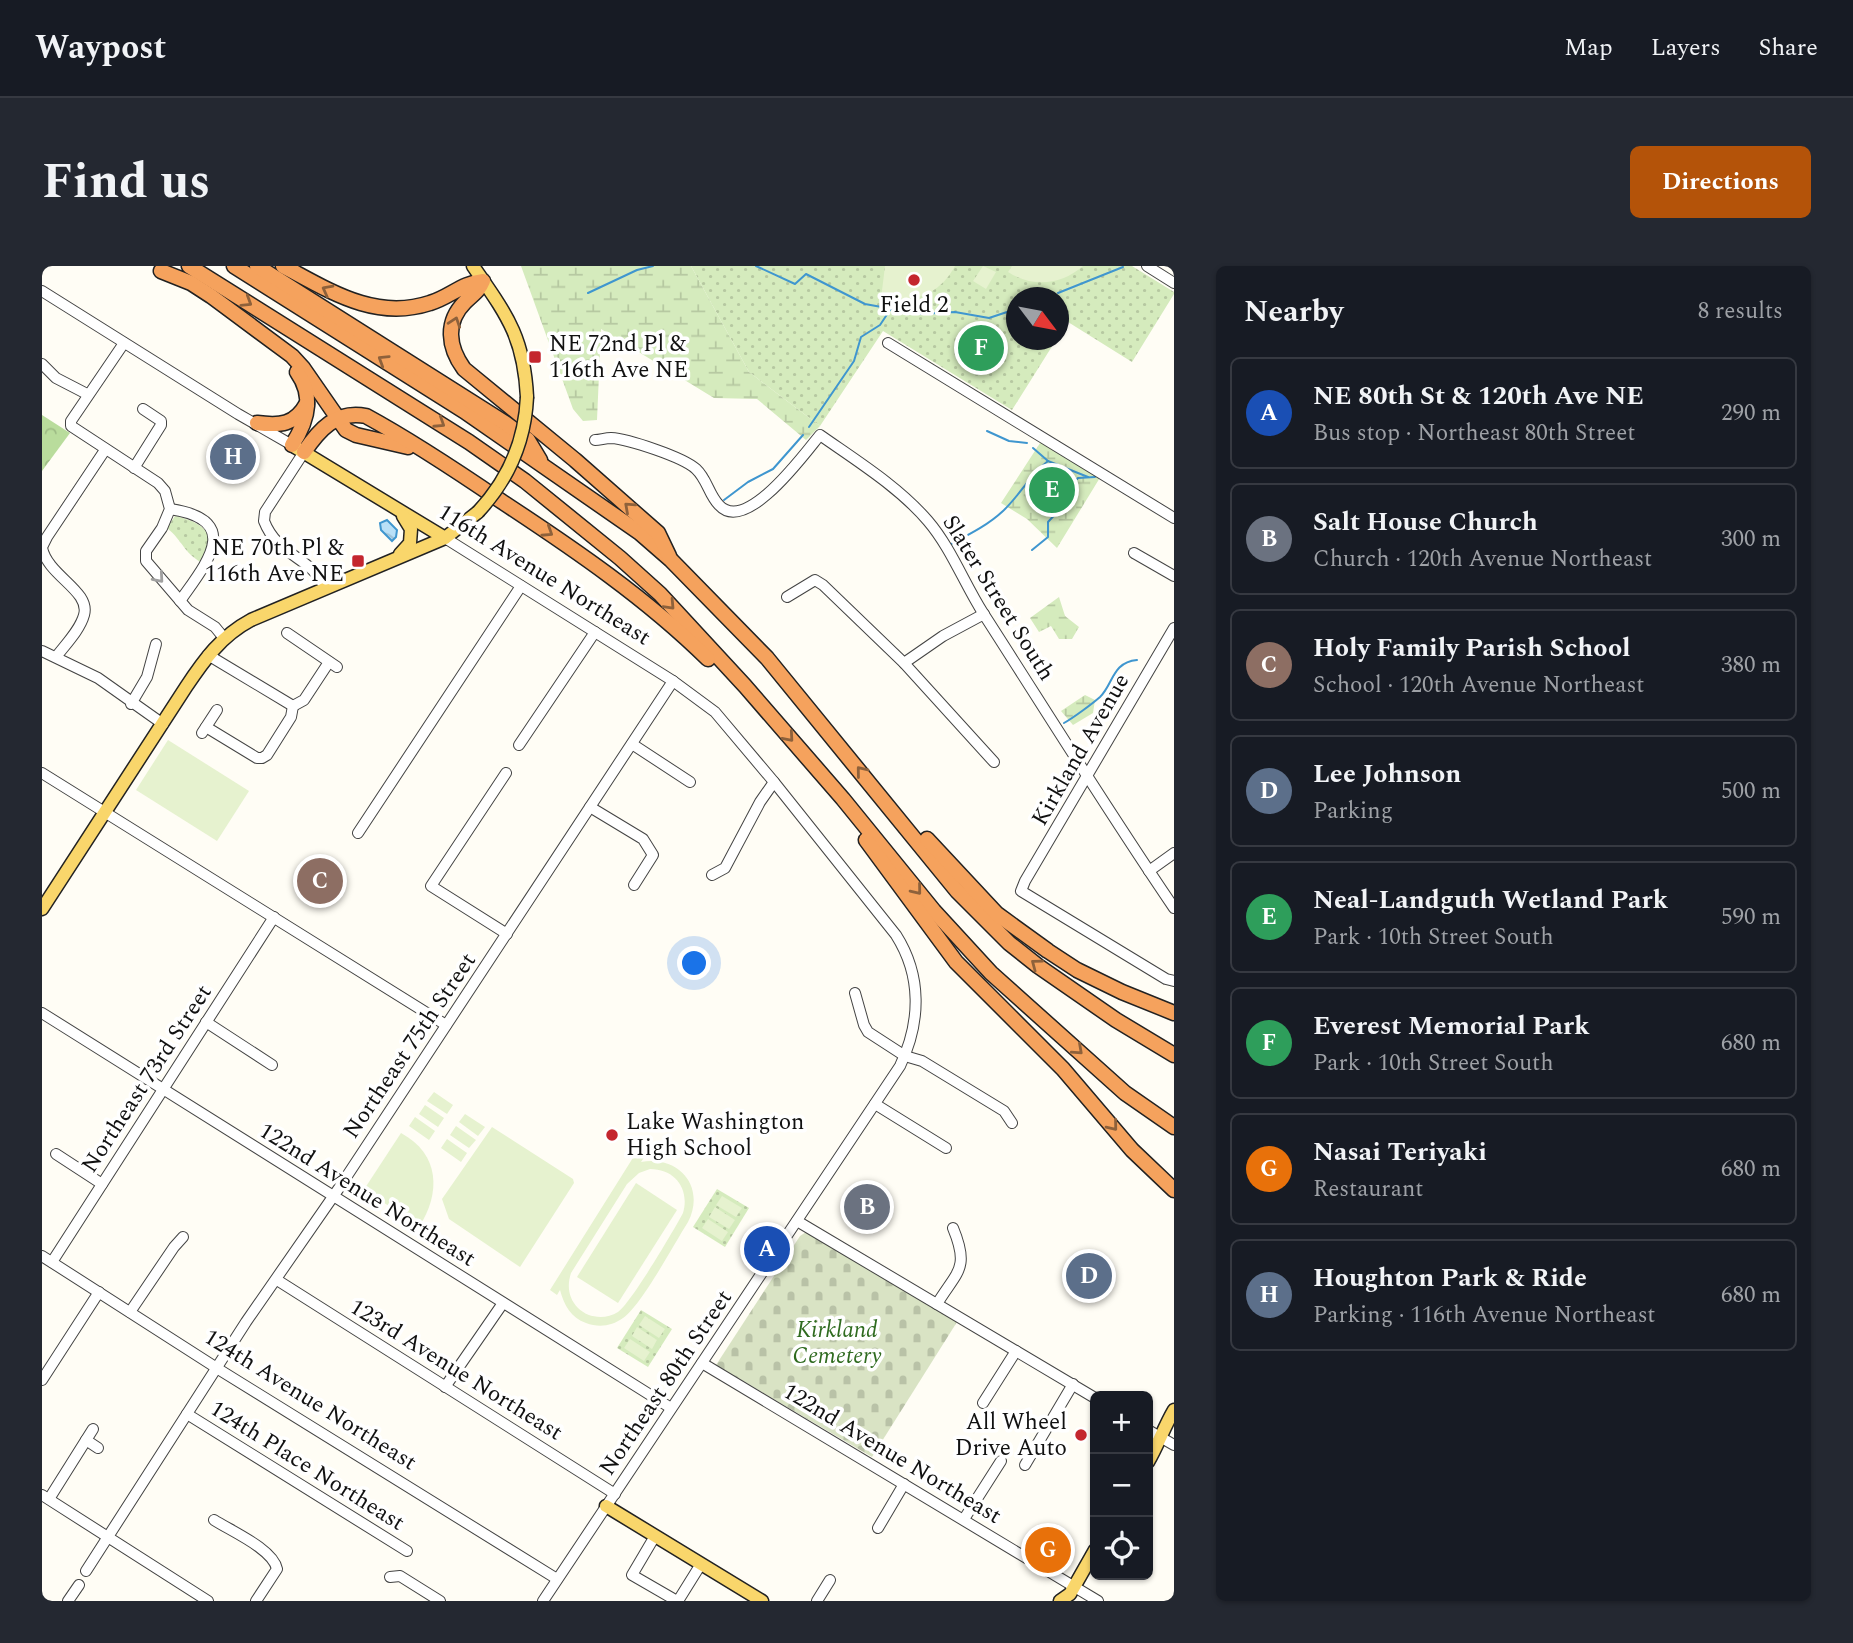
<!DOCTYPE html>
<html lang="en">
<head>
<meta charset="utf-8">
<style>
  body { margin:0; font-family:Spectral,serif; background:#242831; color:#f1f3f6 }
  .controls { position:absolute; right:21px; bottom:21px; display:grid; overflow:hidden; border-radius:10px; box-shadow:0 2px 5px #0004 }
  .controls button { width:63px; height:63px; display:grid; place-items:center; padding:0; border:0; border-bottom:2px solid #363941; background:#171b24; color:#f1f3f6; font:35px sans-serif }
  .compass { position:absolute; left:964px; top:21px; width:63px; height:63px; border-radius:50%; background:#171b24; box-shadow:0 2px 5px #0004; rotate:122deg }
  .you { position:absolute; left:653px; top:698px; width:24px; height:24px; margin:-18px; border:5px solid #fff; border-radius:50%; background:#1a73e8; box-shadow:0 0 0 10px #1a73e833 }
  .badge { display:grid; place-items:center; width:46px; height:46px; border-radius:50%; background:#b45309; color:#fff; font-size:23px; font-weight:700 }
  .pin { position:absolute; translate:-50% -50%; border:4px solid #fff; box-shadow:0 2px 7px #0006 }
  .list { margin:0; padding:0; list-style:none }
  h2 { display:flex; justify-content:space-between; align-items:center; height:91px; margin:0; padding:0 28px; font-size:30px }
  h2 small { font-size:23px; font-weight:400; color:#9ea1a6 }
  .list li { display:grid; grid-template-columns:46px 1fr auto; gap:21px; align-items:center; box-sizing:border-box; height:112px; margin:0 14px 14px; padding:0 14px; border:2px solid #363941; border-radius:10px }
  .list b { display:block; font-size:26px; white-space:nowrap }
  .list p { margin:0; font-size:23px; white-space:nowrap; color:#9ea1a6 }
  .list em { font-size:23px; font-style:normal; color:#9ea1a6 }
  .icon { flex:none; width:38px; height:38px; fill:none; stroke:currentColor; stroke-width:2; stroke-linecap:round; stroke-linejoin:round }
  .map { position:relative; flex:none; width:1132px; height:1335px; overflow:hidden; border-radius:10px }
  header { display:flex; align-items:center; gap:42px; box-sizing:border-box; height:98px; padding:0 35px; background:#171b24; border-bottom:2px solid #363941 }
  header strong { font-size:33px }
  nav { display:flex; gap:38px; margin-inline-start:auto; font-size:24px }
  .intro { display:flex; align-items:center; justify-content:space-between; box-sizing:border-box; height:168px; padding:0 42px }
  h1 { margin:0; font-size:49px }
  .button { padding:18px 32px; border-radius:10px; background:#b45309; color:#fff; font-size:24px; font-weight:700 }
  main { display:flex; gap:42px; padding:0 42px }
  aside { flex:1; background:#171b24; border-radius:10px; box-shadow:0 2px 5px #0004 }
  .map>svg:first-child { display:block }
  .grass { fill:url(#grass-dots) }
  .forest { fill:url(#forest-crowns) }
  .wetland { fill:url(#wetland-marsh) }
  .cemetery { fill:url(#cemetery-stones) }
  .pitch { fill:#e6f2cf; fill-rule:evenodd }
  .water { fill:url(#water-waves); stroke:#3f96cf; stroke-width:2 }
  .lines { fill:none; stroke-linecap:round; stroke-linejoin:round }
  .stream { stroke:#3f96cf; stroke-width:2 }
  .minor-casing { stroke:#444; stroke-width:12 }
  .major-casing { stroke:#222; stroke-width:15 }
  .highway-casing { stroke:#222; stroke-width:17 }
  .minor { stroke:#fff; stroke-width:10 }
  .major { stroke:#f9d66b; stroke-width:12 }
  .highway { stroke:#f5a25d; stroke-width:14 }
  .major-bridge-casing { stroke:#222; stroke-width:15; stroke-linecap:butt }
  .major-bridge { stroke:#f9d66b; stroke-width:12 }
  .oneway { stroke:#8e613b }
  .oneway2 { stroke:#a0a0a0 }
  .poi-dot { fill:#c4262e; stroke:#fff; stroke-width:2.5 }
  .labels { text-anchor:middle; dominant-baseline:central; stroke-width:7; stroke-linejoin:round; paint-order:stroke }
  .poi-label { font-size:23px; fill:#111; stroke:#fff; text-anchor:start }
  .street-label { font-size:23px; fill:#111; stroke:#fff }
  .park-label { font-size:23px; font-style:italic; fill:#2f6b1f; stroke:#fff }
</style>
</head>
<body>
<header>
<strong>Waypost</strong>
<nav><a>Map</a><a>Layers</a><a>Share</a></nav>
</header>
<div class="intro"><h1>Find us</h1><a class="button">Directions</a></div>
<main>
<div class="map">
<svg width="1132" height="1335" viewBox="0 0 1132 1335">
  <defs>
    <pattern id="grass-dots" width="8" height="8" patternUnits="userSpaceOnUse" patternTransform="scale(1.75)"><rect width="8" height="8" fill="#d5ebbd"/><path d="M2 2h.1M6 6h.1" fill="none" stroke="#b6c8a1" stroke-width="1.8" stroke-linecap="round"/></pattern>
    <pattern id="forest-crowns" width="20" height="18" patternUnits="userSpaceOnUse" patternTransform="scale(1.75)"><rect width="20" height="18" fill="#b9dc9c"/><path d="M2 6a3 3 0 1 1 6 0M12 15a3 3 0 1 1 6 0" fill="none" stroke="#9ebc85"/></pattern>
    <pattern id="wetland-marsh" width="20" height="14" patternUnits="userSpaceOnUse" patternTransform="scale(1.75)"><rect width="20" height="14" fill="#d5ebbd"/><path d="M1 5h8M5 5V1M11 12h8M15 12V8" fill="none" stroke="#b6c8a1"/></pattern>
    <pattern id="cemetery-stones" width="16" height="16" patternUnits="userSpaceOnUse" patternTransform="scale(1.75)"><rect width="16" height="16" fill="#d9e3c4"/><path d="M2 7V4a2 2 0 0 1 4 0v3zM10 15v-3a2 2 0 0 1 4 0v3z" fill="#b9c2a7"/></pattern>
    <pattern id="water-waves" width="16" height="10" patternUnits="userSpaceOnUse" patternTransform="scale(1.75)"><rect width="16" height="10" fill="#b9e0f7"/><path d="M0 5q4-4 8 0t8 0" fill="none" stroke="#9ebfd3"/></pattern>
  </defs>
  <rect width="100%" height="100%" fill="#fffdf5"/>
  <g class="grass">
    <path d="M649,0H1090L1132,26V28L1090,96L1026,56L1017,70L1016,32H974V74H1014L970,144L841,65L778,160L707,106Z"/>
    <path d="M133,250C146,253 167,259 167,275C167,282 162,291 160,297C141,286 141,275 125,262Z"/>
    <path d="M675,923L707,942L683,981L651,961Z"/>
    <path d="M599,1044L630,1063L606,1101L575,1082Z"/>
  </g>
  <path class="forest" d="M0,149L28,167L0,205Z"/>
  <g class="wetland">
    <path d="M479,0H649L707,106L778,160L764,174L715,133L672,132L559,63L555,154L541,155L531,143Z"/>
    <path d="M1000,174L1059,210L1015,282L985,253L959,237Z"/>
    <path d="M1017,331L1023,350L1037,361L1030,373H1017L1009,360L997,366L988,352Z"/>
    <path d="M1043,429L1053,434L1051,447L1031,459L1019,445Z"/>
  </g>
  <path class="cemetery" d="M764,966L915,1056L830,1191L674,1099L758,970Z"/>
  <g class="pitch">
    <path d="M843,0H913C898,29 869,38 839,33Z"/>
    <path d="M941,0L954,6L944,23L931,15Z"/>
    <path d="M970,0H1041C1019,19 991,22 966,6Z"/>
    <path d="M126,474L207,525L175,575L94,524Z"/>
    <path d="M392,826L411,839L405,848L385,835Z"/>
    <path d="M383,839L402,852L396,861L377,848Z"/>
    <path d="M423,848L443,861L436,870L417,856Z"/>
    <path d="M373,851L393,865L387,874L367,860Z"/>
    <path d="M414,860L434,874L427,882L408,869Z"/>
    <path d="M450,861L531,913L532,917L478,1001L407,953L400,933Z"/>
    <path d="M359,867C398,888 399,927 377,961L325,925L323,922Z"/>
    <path d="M405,873L425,887L419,896L399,882Z"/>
    <path d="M599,879L607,884L599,896C637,889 664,921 646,956C632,978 599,1040 581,1052C570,1060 557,1062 544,1057C529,1052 522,1039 518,1024L515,1029L508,1024ZM608,903C633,903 648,923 641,947C632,964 589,1037 576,1046C563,1054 546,1052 536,1042C526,1032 525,1019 529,1007L585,918L597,907Z"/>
    <path d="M594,917L635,944L576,1037L535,1011Z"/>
    <path d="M680,930L700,942L694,951L674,939Z"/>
    <path d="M673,941L693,954L687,963L667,951Z"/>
    <path d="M666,953L686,966L680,975L660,962Z"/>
    <path d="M603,1050L623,1063L617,1072L597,1059Z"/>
    <path d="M595,1061L615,1074L610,1083L590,1070Z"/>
    <path d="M588,1073L608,1086L602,1095L582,1082Z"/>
  </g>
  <path class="water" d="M345,254L355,264L354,271L350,275L339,264L338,257Z"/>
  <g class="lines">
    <g class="stream">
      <path d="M714,0L753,18L764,8L823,38L878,48L913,46L947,52L974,43"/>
      <path d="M546,27L595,4L611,0"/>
      <path d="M1016,27L1081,1"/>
      <path d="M767,161L812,95L819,71L838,59L848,44"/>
      <path d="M945,165L967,175L985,177"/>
      <path d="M991,182L1006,195"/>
      <path d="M682,234L706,216L731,203L761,169"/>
      <path d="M909,278C928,268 946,259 961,245C978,229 988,209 1006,195L1046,211"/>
      <path d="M990,284L1006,271V256L1017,244L1023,225L1036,212L1053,211"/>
      <path d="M1022,457C1031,452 1050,438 1058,431C1071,419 1070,396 1095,394"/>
    </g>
    <defs>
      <g id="minor">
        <path d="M1105,0L1132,17"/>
        <path d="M0,25L196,148L250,179"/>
        <path d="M82,77L29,155V160L116,217L123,225L128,243L120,262L104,285V295L146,344L173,361L182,372"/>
        <path d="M846,77L1132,252"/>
        <path d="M0,98L14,112L45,128"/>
        <path d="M553,174C558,174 563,172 569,172C586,173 641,191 654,203C665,213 667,229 677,239C704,269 763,187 778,169C815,195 857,221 886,255C909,282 922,317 941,347C1004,445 1066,545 1132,642"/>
        <path d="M262,186L223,246L222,255C236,291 269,290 283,322"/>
        <path d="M92,202L119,159V155L101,143"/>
        <path d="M128,243C203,254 163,299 138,335"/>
        <path d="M403,272L631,415L673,446L732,516L854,669C880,710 879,756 858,800L501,1335"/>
        <path d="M0,281L5,271L63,184"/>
        <path d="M0,282C6,310 49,325 42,349C38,364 23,379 14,391"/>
        <path d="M1092,287L1132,310"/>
        <path d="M745,331L773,314L781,319L862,397L952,496"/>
        <path d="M1132,362L983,615L979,625L1124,713L1132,715"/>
        <path d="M245,367L295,401"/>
        <path d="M0,385L56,412L121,458"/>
        <path d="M166,389L251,440"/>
        <path d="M862,397L901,370L942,348"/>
        <path d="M89,438L105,411L114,378"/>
        <path d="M251,440L262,434L287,396"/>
        <path d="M164,461L215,492H220L225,489L249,451L251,440"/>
        <path d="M160,467L175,444"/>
        <path d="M590,478L648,516"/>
        <path d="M477,479L553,366"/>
        <path d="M0,507L404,759"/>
        <path d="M464,507L389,620L465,668"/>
        <path d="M548,541L601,573L611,589L592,619"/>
        <path d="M316,567L479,320"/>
        <path d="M1107,605L1132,587"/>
        <path d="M670,609L683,602L718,536L732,516"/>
        <path d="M813,727L822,759L826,766L863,790L880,795L962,845L970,857"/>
        <path d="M0,747L629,1142"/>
        <path d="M164,756L230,799"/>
        <path d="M833,838L904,882"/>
        <path d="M14,888L60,918"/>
        <path d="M755,955L1053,1132"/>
        <path d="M0,990L181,1106L515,1313"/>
        <path d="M10,996L232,651"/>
        <path d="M235,1014L573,1228"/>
        <path d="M895,1038C915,1005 928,1003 911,962"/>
        <path d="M88,1046L132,981L141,971"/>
        <path d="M660,1097L1056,1335"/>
        <path d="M0,1114L57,1026"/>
        <path d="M403,1121L461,1037"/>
        <path d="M941,1137L974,1085"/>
        <path d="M145,1148L365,1285"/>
        <path d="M1106,1164L1132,1179"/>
        <path d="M44,1174L56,1182"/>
        <path d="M983,1199L1031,1118"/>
        <path d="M0,1229L166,1335"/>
        <path d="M7,1233L51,1163"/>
        <path d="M922,1253L959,1195"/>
        <path d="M172,1254C189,1265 231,1283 235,1303L214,1335"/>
        <path d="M836,1262L862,1218"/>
        <path d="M613,1270L590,1309L635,1335"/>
        <path d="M44,1305L204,1056L297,922L631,415"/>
        <path d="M348,1311L358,1310L398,1335"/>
        <path d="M26,1335L37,1319"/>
        <path d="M636,1335L659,1298"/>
        <path d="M775,1335L788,1314"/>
      </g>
      <g id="major">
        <path d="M431,0C464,48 482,70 485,131"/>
        <path d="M253,181L403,272"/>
        <path d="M358,288L368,277L369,263L361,250"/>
        <path d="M0,643L144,421C162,394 179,370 209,354L403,272L436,246"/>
        <path d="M1106,1196C1116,1179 1122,1161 1132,1144"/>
        <path d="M564,1240L720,1335"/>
        <path d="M1018,1335L1028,1328L1053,1284"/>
      </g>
      <g id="highway">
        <path d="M147,0L427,176L483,215L578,292L618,328L703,420L801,533L892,645L949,707L1083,827L1132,861"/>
        <path d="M192,0L422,145L598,267L629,294L725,392L915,625L967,677L996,700L1074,754L1132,789"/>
        <path d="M215,0L463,157L486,174L498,194"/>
        <path d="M241,0C288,25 333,55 388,37C408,31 420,17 441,15C437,25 431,28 423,36C403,56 406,81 422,103L533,194L616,267L627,290"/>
        <path d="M119,5L149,17L169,30L250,90L261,102L304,164L314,169L366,181"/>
        <path d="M215,157C238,160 253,159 265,137"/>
        <path d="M250,179C265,156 273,131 255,106"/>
        <path d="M262,186C277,164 294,144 324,150C370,175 415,205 459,235C532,283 604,332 666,393"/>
        <path d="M885,573L955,648L1006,685L1035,704L1080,726L1132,747"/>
        <path d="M824,574L914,696L1021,803L1090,884L1132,924"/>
      </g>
    </defs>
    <use href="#minor" class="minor-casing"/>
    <use href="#major" class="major-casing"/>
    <use href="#highway" class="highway-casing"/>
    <use href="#minor" class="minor"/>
    <use href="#major" class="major"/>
    <use href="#highway" class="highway"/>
    <defs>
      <path id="major-bridge" d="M436,246C466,214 483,175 485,131"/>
    </defs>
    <use href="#major-bridge" class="major-bridge-casing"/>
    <use href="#major-bridge" class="major-bridge"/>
  </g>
  <defs><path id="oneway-chevron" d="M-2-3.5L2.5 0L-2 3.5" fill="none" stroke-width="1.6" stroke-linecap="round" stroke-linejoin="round" transform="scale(1.75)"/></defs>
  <g class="oneway">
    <use href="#oneway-chevron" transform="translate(285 24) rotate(-152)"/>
    <use href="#oneway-chevron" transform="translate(205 36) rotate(32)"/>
    <use href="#oneway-chevron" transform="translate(413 56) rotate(-71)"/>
    <use href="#oneway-chevron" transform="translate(341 94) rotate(-148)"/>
    <use href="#oneway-chevron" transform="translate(398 157) rotate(33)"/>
    <use href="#oneway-chevron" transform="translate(587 241) rotate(-138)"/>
    <use href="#oneway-chevron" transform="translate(506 266) rotate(33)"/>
    <use href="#oneway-chevron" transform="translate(628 339) rotate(47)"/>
    <use href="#oneway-chevron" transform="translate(747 471) rotate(49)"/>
    <use href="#oneway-chevron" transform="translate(819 505) rotate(-129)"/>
    <use href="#oneway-chevron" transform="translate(875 624) rotate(51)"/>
    <use href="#oneway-chevron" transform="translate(994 698) rotate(-143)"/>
    <use href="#oneway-chevron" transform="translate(1036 784) rotate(42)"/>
    <use href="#oneway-chevron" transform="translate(1071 860) rotate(51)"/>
  </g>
  <use class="oneway2" href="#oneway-chevron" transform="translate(117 312) rotate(49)"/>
  <g class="poi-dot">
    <circle cx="872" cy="14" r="7"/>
    <rect x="486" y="84" width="14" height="14" rx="3.5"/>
    <rect x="309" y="288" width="14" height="14" rx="3.5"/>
    <circle cx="570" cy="869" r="7"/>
    <circle cx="1039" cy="1169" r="7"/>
  </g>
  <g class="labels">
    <g class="poi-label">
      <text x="872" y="39" text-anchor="middle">Field 2</text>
      <text x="507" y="78">NE 72nd Pl &amp;<tspan x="507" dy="26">116th Ave NE</tspan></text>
      <text x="302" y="282" text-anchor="end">NE 70th Pl &amp;<tspan x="302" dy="26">116th Ave NE</tspan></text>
      <text x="584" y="856">Lake Washington<tspan x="584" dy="26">High School</tspan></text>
      <text x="1025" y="1156" text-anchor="end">All Wheel<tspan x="1025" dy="26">Drive Auto</tspan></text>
    </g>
    <g class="street-label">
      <text transform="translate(502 309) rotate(32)">116th Avenue Northeast</text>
      <text transform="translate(956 332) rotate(58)">Slater Street South</text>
      <text transform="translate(1039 484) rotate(-60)">Kirkland Avenue</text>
      <text transform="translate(368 780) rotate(-56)">Northeast 75th Street</text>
      <text transform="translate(105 813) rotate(-57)">Northeast 73rd Street</text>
      <text transform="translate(325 929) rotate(32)">122nd Avenue Northeast</text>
      <text transform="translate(414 1104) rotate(32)">123rd Avenue Northeast</text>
      <text transform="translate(624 1117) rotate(-56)">Northeast 80th Street</text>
      <text transform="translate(268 1134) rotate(32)">124th Avenue Northeast</text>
      <text transform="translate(850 1188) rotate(31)">122nd Avenue Northeast</text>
      <text transform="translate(265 1200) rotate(32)">124th Place Northeast</text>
    </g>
    <g class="park-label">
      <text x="795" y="1064">Kirkland<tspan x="795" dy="26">Cemetery</tspan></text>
    </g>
  </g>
</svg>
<div class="controls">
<button>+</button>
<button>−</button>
<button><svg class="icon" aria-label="locate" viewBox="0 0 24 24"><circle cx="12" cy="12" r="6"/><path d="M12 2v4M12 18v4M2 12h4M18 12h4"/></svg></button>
</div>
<svg class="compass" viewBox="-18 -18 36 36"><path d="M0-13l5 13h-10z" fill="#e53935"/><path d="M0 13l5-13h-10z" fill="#9ea1a6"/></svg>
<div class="you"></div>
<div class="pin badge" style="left:725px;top:983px;background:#1a4fb4">A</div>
<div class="pin badge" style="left:825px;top:941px;background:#6b7280">B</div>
<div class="pin badge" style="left:278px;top:615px;background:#8d6e63">C</div>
<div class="pin badge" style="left:1047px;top:1010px;background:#5c6f8a">D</div>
<div class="pin badge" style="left:1010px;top:224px;background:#2e9e5b">E</div>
<div class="pin badge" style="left:939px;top:82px;background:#2e9e5b">F</div>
<div class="pin badge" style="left:1006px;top:1284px;background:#e8710a">G</div>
<div class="pin badge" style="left:191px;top:191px;background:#5c6f8a">H</div>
</div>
<aside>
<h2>Nearby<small>8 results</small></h2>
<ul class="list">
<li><span class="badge" style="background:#1a4fb4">A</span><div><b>NE 80th St &amp; 120th Ave NE</b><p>Bus stop · Northeast 80th Street</p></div><em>290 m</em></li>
<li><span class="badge" style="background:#6b7280">B</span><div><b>Salt House Church</b><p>Church · 120th Avenue Northeast</p></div><em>300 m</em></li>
<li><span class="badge" style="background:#8d6e63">C</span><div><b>Holy Family Parish School</b><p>School · 120th Avenue Northeast</p></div><em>380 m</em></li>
<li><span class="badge" style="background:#5c6f8a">D</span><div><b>Lee Johnson</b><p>Parking</p></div><em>500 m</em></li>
<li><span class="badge" style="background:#2e9e5b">E</span><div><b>Neal-Landguth Wetland Park</b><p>Park · 10th Street South</p></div><em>590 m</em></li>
<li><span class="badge" style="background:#2e9e5b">F</span><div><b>Everest Memorial Park</b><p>Park · 10th Street South</p></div><em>680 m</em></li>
<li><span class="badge" style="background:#e8710a">G</span><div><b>Nasai Teriyaki</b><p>Restaurant</p></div><em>680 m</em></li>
<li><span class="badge" style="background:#5c6f8a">H</span><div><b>Houghton Park &amp; Ride</b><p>Parking · 116th Avenue Northeast</p></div><em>680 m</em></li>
</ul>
</aside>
</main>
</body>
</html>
